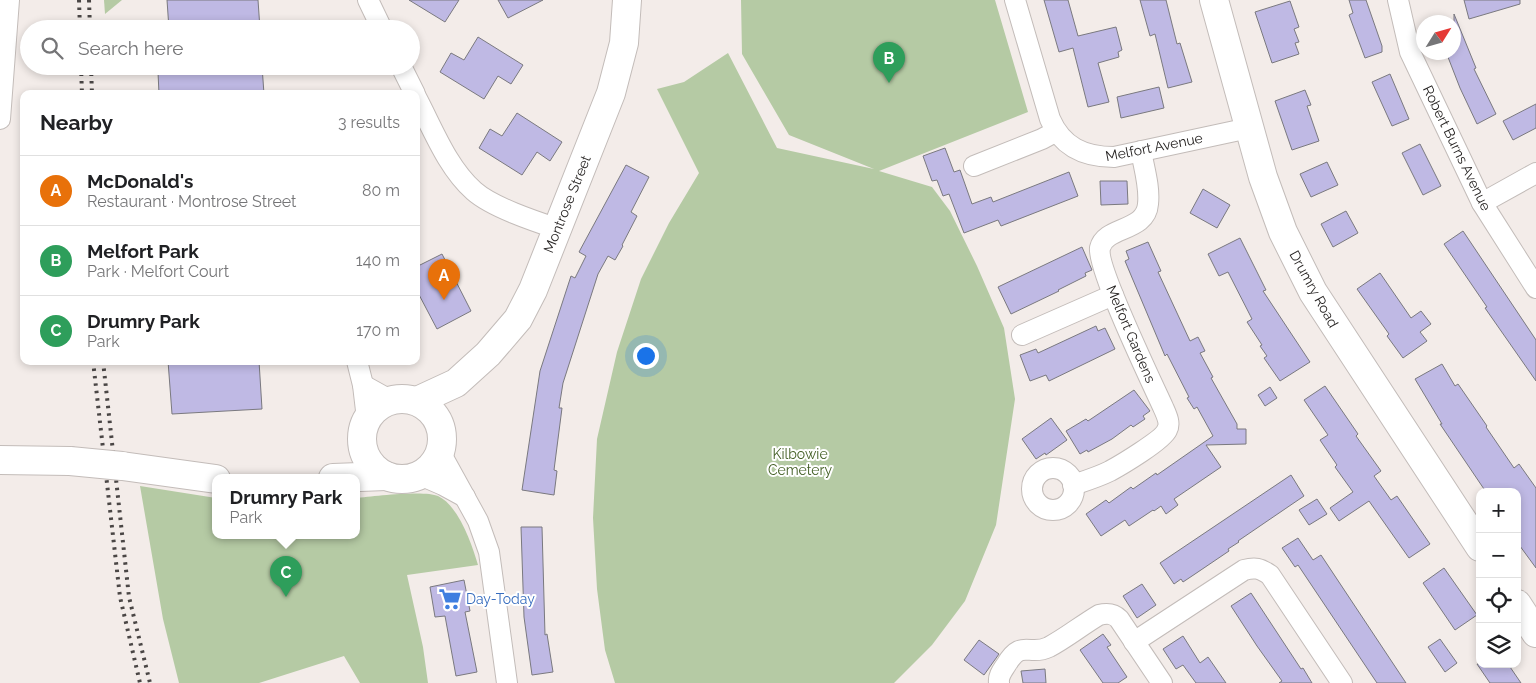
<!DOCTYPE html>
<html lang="en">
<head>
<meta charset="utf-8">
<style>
  body { margin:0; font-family:Raleway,sans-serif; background:#f6f6f6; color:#202124 }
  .controls { position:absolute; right:15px; bottom:15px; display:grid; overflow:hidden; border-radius:10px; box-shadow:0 2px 8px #0003 }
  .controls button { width:45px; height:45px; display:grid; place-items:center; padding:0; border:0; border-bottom:1px solid #e0e0e0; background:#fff; color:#202124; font:25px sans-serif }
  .compass { position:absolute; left:1416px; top:15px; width:45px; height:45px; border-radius:50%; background:#fff; box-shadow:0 2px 8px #0003; rotate:53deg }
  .you { position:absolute; left:645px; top:355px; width:18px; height:18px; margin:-12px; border:4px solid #fff; border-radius:50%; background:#1a73e8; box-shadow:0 0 0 8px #1a73e833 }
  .badge { display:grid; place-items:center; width:32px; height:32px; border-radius:50%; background:#0f766e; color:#fff; font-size:16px; font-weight:700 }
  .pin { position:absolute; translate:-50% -41px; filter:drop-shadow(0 1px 2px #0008) }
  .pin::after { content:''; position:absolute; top:26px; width:18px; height:15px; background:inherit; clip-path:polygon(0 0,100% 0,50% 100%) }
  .popup { position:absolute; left:212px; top:474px; width:148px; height:65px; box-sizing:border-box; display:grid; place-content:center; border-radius:10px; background:#fff; filter:drop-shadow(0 1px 4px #0005); font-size:16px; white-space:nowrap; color:#757577 }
  .popup b { font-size:19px; color:#202124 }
  .popup::after { content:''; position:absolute; left:50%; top:100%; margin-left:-10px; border:10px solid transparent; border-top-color:#fff }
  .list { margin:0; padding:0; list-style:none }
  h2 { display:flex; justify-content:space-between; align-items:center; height:65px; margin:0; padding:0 20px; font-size:21px }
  h2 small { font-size:16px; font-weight:400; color:#757577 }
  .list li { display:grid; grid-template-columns:32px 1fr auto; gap:15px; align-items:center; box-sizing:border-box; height:70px; padding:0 20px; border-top:1px solid #e0e0e0 }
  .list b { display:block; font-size:19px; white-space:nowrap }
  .list p { margin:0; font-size:16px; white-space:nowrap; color:#757577 }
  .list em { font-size:16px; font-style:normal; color:#757577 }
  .icon { flex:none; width:28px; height:28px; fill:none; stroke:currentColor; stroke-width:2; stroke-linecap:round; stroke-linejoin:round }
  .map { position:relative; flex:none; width:1536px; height:683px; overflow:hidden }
  .search { position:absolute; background:#fff; box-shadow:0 2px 8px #0003; left:20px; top:20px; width:400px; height:55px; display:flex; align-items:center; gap:12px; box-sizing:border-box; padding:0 18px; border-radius:28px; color:#757577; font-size:19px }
  .panel { position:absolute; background:#fff; box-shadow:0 2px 8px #0003; left:20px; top:90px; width:400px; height:275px; border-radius:10px }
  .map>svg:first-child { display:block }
  .green { fill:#b5caa4 }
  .building { fill:#bfb9e4; stroke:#7a797f }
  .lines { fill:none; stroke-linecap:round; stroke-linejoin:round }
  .street-casing { stroke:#c3bcb9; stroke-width:22 }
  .secondary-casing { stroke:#c3bcb9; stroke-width:30 }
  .street { stroke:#fff; stroke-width:20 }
  .secondary { stroke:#fff; stroke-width:28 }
  .rail { stroke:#4a4645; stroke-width:4; stroke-dasharray:2.5 5; stroke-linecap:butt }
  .secondary-bridge-casing { stroke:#c3bcb9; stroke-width:30; stroke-linecap:butt }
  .secondary-bridge { stroke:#fff; stroke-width:28 }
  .labels { text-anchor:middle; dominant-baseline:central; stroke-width:4; stroke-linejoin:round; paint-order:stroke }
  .street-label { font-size:14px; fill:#272423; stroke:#fff }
  .park-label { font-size:14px; fill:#435f25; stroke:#fff }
  .shop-label { font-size:14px; fill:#366cbe; stroke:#fff; text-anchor:start }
</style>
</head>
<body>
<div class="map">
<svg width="1536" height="683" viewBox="0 0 1536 683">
  <rect width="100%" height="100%" fill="#f3ece9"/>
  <g class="green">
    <path d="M104,0H122L105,14Z"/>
    <path d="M741,0H995L1028,112L879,171L932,187L950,211L977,266L1004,328L1015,399L996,525L965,601L932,645L894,683H615L605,650L597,589L593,518L597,439L617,352L641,279L669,223L699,173L657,89L684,82L728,53L777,148L874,169L789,135L742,54Z"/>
    <path d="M140,486L216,498V536H356V498C373,496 425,490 438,496C458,505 472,544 478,565L407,575L423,647L428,683H360L344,656L259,683H179L163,619Z"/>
  </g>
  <g class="building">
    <path d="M167,0H258L260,29H169Z"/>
    <path d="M409,0H459L445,22Z"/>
    <path d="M498,0H543L508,18Z"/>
    <path d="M1044,0H1068L1078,36L1116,27L1122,50L1118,52L1119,57L1098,63L1109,102L1088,107L1073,48L1059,52Z"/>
    <path d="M1140,0H1166L1177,44L1180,43L1192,82L1168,88L1155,34L1150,36Z"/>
    <path d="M1349,0H1366L1382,46V52L1365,58L1349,15L1353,13Z"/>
    <path d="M1464,0H1520V4L1469,19Z"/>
    <path d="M1290,1L1299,27L1294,29L1299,42L1295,43L1299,54L1272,63L1255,12Z"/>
    <path d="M1454,14L1476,68L1474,69L1496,114L1477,124L1460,88L1446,52H1454Z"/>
    <path d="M478,37L523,65L511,84L498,76L484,99L440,72L451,53L464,60Z"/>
    <path d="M172,66H262L264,94H159L158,72L172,71Z"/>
    <path d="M1390,74L1409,119L1392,126L1372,82Z"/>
    <path d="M1159,87L1164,108L1121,118L1117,97Z"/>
    <path d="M1305,90L1311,105L1307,106L1319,141L1292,150L1275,101Z"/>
    <path d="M1536,104V128L1513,140L1503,121Z"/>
    <path d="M517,113L562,142L550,161L537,152L522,175L479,148L490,129L502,136Z"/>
    <path d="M1420,144L1441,186L1423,195L1402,153Z"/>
    <path d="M945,148L954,172L960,170L972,204L991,197L993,202L1069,172L1078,196L1001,226L998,220L964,233L949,194L943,196L937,180L932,181L923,156Z"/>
    <path d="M1327,162L1338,185L1311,197L1300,174Z"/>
    <path d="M626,165L649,177L631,212L637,216L622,245L623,246L615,260L608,256L598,274L563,383L559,408H562L554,470L557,471L554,495L522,490L540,371L571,276L575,278L586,256L579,252Z"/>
    <path d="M1100,181H1127L1128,204L1101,205Z"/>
    <path d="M1203,189L1230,205L1217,228L1190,213Z"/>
    <path d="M1346,211L1358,233L1333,247L1321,224Z"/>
    <path d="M1463,231L1536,340V381L1485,308L1487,307L1444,244Z"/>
    <path d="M1240,238L1266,290L1263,291L1310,362L1280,381L1264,358L1267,356L1260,346L1262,345L1247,322L1252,319L1228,272L1219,276L1208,254Z"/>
    <path d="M1148,242L1161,271L1158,272L1190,341L1198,337L1205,351L1200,353L1213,377L1211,378L1237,424V429H1246V444L1206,445L1221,467L1174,499L1178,505L1166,514L1161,506L1154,511L1153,510L1129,526L1125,520L1101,536L1086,514L1106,500L1109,503L1131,487L1133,489L1156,473L1157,475L1213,436L1197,407L1194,409L1187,398L1189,397L1167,354L1165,356L1125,261L1129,259L1126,251Z"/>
    <path d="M1082,247L1092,270L1085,273L1086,276L1058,290L1059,291L1011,314L998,287Z"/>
    <path d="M442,254L471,311L437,329L416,289V267Z"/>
    <path d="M1380,273L1411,318L1421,311L1431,324L1420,332L1427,341L1403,358L1387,336L1389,334L1357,289Z"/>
    <path d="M1096,326L1098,331L1105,328L1115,349L1049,381L1046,375L1030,381L1020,355L1036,349L1038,353Z"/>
    <path d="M168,361H259L262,409L172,414Z"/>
    <path d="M1442,364L1455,386L1458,384L1487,426L1486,427L1514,468L1519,464L1536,488V568L1517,542V492H1486L1440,424H1442L1415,379Z"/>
    <path d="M1325,386L1358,434L1356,436L1381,471L1374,476L1391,500L1397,496L1430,544L1409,558L1369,501L1339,521L1330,508L1353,492L1335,467L1337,465L1320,440L1328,435L1304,400Z"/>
    <path d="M1270,387L1277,398L1265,406L1258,395Z"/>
    <path d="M1134,390L1150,411L1143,416L1145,419L1133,427L1131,425L1112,439L1088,452L1087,450L1080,454L1066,431L1086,419L1088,421Z"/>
    <path d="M1051,418L1067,440L1046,455L1045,453L1036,459L1022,439Z"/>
    <path d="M1291,475L1304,496L1238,541L1239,542L1228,549L1229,551L1195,574L1183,582L1181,579L1174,584L1160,563Z"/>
    <path d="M1317,499L1327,514L1309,525L1299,510Z"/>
    <path d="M521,527H542L545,635L547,634L553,672L532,675L524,617Z"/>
    <path d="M1298,538L1313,560L1321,555L1406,683H1377L1298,565L1295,567L1282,548Z"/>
    <path d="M1444,568L1477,615L1455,630L1423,583Z"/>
    <path d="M464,580L470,611L465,612L477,672L456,676L445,616L435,617L430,587Z"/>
    <path d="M1142,584L1156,605L1137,618L1123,596Z"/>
    <path d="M1251,593L1301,669L1303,668L1312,683H1279L1282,681L1257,646L1231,606Z"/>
    <path d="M1103,634L1111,645L1107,647L1127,677L1118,683H1103L1080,650Z"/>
    <path d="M1183,636L1200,663L1208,657L1226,683H1196L1183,665L1176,669L1163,649Z"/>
    <path d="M1440,639L1457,663L1445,672L1428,647Z"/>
    <path d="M979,640L999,654L984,675L964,660Z"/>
    <path d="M1477,664H1508L1521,683H1490Z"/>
    <path d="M1045,669L1046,683H1023L1021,671Z"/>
  </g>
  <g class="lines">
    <defs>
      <g id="street">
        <path d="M368,0L382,29"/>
        <path d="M1015,0L1050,119C1062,147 1084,157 1114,157L1249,128"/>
        <path d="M1398,0L1410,52L1482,203L1536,288"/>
        <path d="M401,66L415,94"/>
        <path d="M416,97C433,129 447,167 474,191C492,207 534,221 558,229"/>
        <path d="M0,119L9,0"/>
        <path d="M974,166L1042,139L1055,132"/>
        <path d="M1482,203L1536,173"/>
        <path d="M1022,335L1113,295"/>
        <path d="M357,361L363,385L367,419"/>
        <path d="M363,385L390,400"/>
        <path d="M440,452L478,521L489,552L507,683"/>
        <circle cx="1053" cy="489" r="21"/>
        <path d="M420,475L443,485L465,497"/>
        <path d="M1073,485C1085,481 1098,477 1110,471C1121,465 1163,440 1167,430C1171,423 1166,414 1163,407C1152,383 1096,266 1100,248C1105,226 1146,232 1148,204C1150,187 1144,168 1141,151"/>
        <path d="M1134,642L1244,570C1255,567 1260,568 1270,575L1342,683"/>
        <path d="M999,683C998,676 1002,671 1006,665C1022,638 1029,657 1049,647C1066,638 1082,625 1099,615C1107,613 1113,613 1119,619L1162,683"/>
      </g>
      <g id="secondary">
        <path d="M1214,0L1263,177L1283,232L1313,292L1480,547"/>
        <circle cx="402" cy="439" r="40"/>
        <path d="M417,401L456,383L488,354L518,319L533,290L611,93L624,43L627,0"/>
        <path d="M0,460L70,461"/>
        <path d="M122,466L216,479"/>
        <path d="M333,478L386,476"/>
        <path d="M1517,604L1536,633"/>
      </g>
    </defs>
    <use href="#street" class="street-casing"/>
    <use href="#secondary" class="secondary-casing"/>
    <use href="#street" class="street"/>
    <use href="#secondary" class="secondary"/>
    <g class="rail">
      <path d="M79,0L80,29"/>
      <path d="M89,0L90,29"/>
      <path d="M81,66L82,94"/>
      <path d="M91,66L92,94"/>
      <path d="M93,361L120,597L140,683"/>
      <path d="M103,361L129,597L150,683"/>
    </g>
    <defs>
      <path id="secondary-bridge" d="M70,461L122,466"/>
    </defs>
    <use href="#secondary-bridge" class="secondary-bridge-casing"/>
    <use href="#secondary-bridge" class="secondary-bridge"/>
  </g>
  <defs>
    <symbol id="supermarket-bare" viewBox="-9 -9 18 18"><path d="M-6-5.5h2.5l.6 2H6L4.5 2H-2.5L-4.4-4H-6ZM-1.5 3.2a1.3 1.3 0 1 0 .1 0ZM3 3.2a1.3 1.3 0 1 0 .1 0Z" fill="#3f7fe0" stroke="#fff" stroke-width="2.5" paint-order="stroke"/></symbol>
  </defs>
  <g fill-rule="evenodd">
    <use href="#supermarket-bare" x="434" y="583" width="32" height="32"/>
  </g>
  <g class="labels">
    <g class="street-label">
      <text transform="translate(1154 147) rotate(-11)">Melfort Avenue</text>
      <text transform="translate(1457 148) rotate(64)">Robert Burns Avenue</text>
      <text transform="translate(567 204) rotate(-68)">Montrose Street</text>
      <text transform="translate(1314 289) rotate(61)">Drumry Road</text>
      <text transform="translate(1131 334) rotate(67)">Melfort Gardens</text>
    </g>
    <g class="park-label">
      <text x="800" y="454">Kilbowie<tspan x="800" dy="16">Cemetery</tspan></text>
    </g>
    <g class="shop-label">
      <text x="466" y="599">Day-Today</text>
    </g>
  </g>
</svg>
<div class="controls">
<button>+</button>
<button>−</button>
<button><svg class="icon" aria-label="locate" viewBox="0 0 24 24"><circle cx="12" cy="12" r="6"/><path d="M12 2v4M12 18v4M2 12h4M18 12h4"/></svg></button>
<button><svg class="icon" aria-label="layers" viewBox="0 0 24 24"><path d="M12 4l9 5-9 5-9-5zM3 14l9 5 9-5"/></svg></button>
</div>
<svg class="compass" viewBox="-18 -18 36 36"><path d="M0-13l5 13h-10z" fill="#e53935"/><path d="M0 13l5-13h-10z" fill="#757577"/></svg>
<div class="you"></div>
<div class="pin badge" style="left:444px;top:300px;background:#e8710a">A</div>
<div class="pin badge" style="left:889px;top:83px;background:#2e9e5b">B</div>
<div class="pin badge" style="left:286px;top:597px;background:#2e9e5b">C</div>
<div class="popup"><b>Drumry Park</b>Park</div>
<div class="search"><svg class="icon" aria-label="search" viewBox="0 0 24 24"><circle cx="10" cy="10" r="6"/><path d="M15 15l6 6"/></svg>Search here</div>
<section class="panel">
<h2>Nearby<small>3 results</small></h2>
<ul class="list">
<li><span class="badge" style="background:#e8710a">A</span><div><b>McDonald's</b><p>Restaurant · Montrose Street</p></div><em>80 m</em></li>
<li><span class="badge" style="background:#2e9e5b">B</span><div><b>Melfort Park</b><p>Park · Melfort Court</p></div><em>140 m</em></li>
<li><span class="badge" style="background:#2e9e5b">C</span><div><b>Drumry Park</b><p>Park</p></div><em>170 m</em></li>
</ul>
</section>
</div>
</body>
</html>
